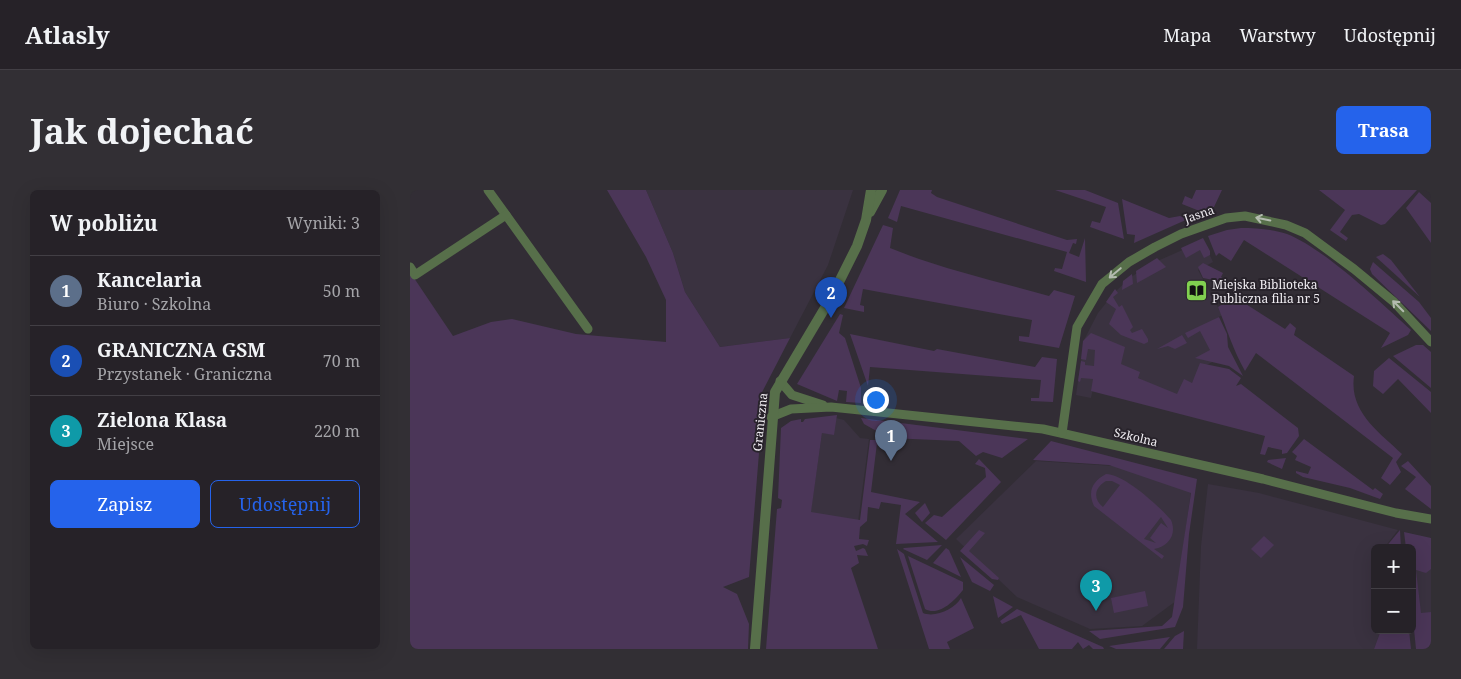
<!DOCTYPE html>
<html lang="pl">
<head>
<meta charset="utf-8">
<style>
  body { margin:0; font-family:"Noto Serif",serif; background:#322f34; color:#f1f3f6 }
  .controls { position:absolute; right:15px; bottom:15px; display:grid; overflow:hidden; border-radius:8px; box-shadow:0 5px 20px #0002 }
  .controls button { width:45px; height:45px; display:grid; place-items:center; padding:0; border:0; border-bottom:1px solid #423f45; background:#262228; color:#f1f3f6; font:25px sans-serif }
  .you { position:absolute; left:465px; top:209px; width:18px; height:18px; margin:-12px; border:4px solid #fff; border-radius:50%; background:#1a73e8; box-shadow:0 0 0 8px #1a73e833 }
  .badge { display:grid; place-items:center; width:32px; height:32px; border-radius:50%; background:#2563eb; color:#fff; font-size:16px; font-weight:700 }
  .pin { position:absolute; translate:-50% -41px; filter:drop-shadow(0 1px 2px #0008) }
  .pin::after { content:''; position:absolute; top:26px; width:18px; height:15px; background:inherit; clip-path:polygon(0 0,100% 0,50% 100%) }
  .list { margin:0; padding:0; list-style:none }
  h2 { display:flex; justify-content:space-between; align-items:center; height:65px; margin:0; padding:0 20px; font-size:21px }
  h2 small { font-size:16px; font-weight:400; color:#a4a4a8 }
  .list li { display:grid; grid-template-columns:32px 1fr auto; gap:15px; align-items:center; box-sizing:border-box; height:70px; padding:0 20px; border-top:1px solid #423f45 }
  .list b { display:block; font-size:19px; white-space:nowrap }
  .list p { margin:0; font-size:16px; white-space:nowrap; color:#a4a4a8 }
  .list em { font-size:16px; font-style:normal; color:#a4a4a8 }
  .actions { display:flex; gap:10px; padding:15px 20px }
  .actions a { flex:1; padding:11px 0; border:1px solid #2563eb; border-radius:8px; text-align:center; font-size:18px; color:#2563eb }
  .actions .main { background:#2563eb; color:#fff }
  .map { position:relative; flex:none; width:1021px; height:459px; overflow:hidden; border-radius:8px }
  header { display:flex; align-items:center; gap:30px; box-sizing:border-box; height:70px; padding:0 25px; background:#262228; border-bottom:1px solid #423f45 }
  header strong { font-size:24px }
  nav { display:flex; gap:28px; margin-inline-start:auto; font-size:18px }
  .intro { display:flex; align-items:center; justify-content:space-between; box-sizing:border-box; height:120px; padding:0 30px }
  h1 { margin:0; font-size:35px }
  .button { padding:12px 22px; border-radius:8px; background:#2563eb; color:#fff; font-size:18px; font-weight:700 }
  main { display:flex; gap:30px; padding:0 30px }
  aside { flex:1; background:#262228; border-radius:8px; box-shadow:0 5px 20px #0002 }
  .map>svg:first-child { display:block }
  .built { fill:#3a3240 }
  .green { fill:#4b3658; fill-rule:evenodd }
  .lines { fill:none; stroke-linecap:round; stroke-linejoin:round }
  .minor { stroke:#576f4a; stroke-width:9 }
  .tertiary { stroke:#576f4a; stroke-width:10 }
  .oneway { stroke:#b3bbaf }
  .labels { text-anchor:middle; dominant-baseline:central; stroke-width:4; stroke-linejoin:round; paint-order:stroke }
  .street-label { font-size:12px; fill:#f0edf2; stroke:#28232b }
  .poi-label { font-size:12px; fill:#f0edf2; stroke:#28232b; text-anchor:start }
</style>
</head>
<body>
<header>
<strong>Atlasly</strong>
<nav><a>Mapa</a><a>Warstwy</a><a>Udostępnij</a></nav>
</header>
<div class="intro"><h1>Jak dojechać</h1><a class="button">Trasa</a></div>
<main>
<aside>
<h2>W pobliżu<small>Wyniki: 3</small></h2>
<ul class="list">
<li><span class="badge" style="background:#5c6f8a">1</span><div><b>Kancelaria</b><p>Biuro · Szkolna</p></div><em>50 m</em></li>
<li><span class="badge" style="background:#1a4fb4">2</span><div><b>GRANICZNA GSM</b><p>Przystanek · Graniczna</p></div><em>70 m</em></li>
<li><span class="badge" style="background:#0f9aa8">3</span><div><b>Zielona Klasa</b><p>Miejsce</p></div><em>220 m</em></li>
</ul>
<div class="actions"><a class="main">Zapisz</a><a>Udostępnij</a></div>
</aside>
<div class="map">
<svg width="1021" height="459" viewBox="0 0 1021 459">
  <rect width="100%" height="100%" fill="#322d35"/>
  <g class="built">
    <path d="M236,0H443L418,75L380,148L310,157L275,102L263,63Z"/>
    <path d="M793,51L803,72L788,80L812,125L804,130L819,163L791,178L770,212L706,175L693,149L681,208L666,205L674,150L688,123L705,102L721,87L743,73Z"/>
    <path d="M426,228L434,230L450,248L459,249L448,332L400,325L412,243Z"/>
    <path d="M626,271L704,276L781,301L766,411L732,436L680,439L607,407L546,349Z"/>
    <path d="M798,294L849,303L988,340L974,358H965V440H971L964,459H787L791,356Z"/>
    <path d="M1021,350V444L1012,445L1003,381Z"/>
  </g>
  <g class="green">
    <path d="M197,0H236L263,63L275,102L310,157L380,148L349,208V263L339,387L313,397L327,404L339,434L338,459H0V82L43,146L81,132L102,129L166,144L256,152V110L236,67Z"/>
    <path d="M490,0H522L521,3L527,7L657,50L667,49L666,54L663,53L659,63L669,67L675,48L676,92L644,81L645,78L652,79L657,62L491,16L487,32L478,28Z"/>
    <path d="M645,0H675L708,13L714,49L680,37L682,31L690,33L696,17Z"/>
    <path d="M786,0H812L804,17L792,22L772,14L775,6L782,9Z"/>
    <path d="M909,0H1007L975,34L971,35L949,24L942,25L930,42L938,48L936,51L920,40L935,20Z"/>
    <path d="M1009,2L1021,13V53L996,18Z"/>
    <path d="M712,9L759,28L770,26L778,29L724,53L725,45L717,44Z"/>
    <path d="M473,35L483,38L480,58C531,79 586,91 639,106L644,100L665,106L649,158L609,151V146L619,147L622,130L453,99L450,115L454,116V122L434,118Z"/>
    <path d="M831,38C846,38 862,39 877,44C915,59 970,112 1001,140L998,145L971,158L980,143L834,50L821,71L809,63L806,66L798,46L817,40Z"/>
    <path d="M793,48L800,61V65L794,68L790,60L776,68L771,58Z"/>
    <path d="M973,64L981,70L1010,107L966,67Z"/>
    <path d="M747,68L756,77L727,93L726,81Z"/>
    <path d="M963,72L1009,112L1021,128V141L962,84L960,79Z"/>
    <path d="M793,73L813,83L811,87L819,93L793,88L788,77Z"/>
    <path d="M722,84L723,94L712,100L713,91Z"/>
    <path d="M705,99L708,103L703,107L709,117L712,115L723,137L720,140L722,143L732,139L738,149V152L734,154L711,145L699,134L706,119L696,112Z"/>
    <path d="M832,102L828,109L875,139L880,133L886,138L884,145L944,186C939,222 969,242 992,264L986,272L991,282L980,295L971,288L983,268L846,163L835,181C823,160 817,139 808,117Z"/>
    <path d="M430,124L433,125L429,143L435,148L451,198V213L436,212L437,201L429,200L427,211L387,194Z"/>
    <path d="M809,127L817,144L818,157L833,186L819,176L785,168L800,160L790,141L778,148L775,143Z"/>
    <path d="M681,143L715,157L711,174L730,182L728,188L767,204L774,189L782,193L790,173L819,179L831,188L826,196L831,194L888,238L889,246L877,263L872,264V260L858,257L855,265L850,264L855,246L681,201L683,189L671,188L670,192L668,191L671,171L675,172V175L684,176L685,160L678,159L676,170L671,169L673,151Z"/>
    <path d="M440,144L524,161L527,159L625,177L632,167L647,169L643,212L621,211V208H629L631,190L460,177L458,196Z"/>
    <path d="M772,145L777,153L765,159L758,156L747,159Z"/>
    <path d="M1006,155H1013L1021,162V198L983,166Z"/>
    <path d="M979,168L1021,202V223L988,189L973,204L963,196L964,181Z"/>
    <path d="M427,225L424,245L412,243L401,322L450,330L460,250H466L467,253L461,302L510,312L495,324L528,352L486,354L491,315L471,312L469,319L458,317L457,331L450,337L449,349L459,350L457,356L453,354L444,356L446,361L453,358L455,359L458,366L447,365L449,373L441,378L468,459H356L367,319L371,318L372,310L368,308L371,238L381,231L391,229V232H393L395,229Z"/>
    <path d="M451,228L618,249L592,268L573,262L566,266L549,251L479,248L454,234Z"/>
    <path d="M894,249L963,300L965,298L973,304L970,309L940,298L893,287L886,283V281L898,284L901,277L885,270L887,266L882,262Z"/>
    <path d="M641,251L787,289L779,344L773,417L765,437L690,449L679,441L752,436L762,427L781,303L699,275L623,270Z"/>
    <path d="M876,268L872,279L857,272L858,270Z"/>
    <path d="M569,269L591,292L536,350L515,333L524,325L532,327L576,287L575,278L565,274Z"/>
    <path d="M998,271L1021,296V319L995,299L1006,287L991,276Z"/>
    <path d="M696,284C714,284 749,316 761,330C767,344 759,356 744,359L754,366L752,369L684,316C677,301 683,291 696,284ZM696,291H702L710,295L693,317C683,309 684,298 696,291ZM751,327L758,338L751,333L740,348L746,353L734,349Z"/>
    <path d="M515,313L520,323L512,332L505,323Z"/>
    <path d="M569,340L575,343L559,361L589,388L588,390L582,389L550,361Z"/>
    <path d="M990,340L991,358H975Z"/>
    <path d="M994,342L1021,348V379L1016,383L1006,380L1011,423L1021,422V459H1006L1002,420V358H996Z"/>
    <path d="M854,346L864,355L851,368L841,359Z"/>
    <path d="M532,355L517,370L493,359L494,358Z"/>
    <path d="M536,358L539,360L551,387L523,373Z"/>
    <path d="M487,359L494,364L513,423C525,428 545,419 551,408L564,438L537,452L540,459H519Z"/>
    <path d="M498,366L553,392V400C545,410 529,427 515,419Z"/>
    <path d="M550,367L584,395L580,401L562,392Z"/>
    <path d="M735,401L738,416L704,423L701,408Z"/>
    <path d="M583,406L603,417L588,428Z"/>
    <path d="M607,419L693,457L694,459H683L679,455L673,459L668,452L662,459H629L611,425L592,434L590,431Z"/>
    <path d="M971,440H999L1001,459H964Z"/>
    <path d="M774,441L773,459H754L765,446Z"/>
    <path d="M760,447L750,459H706L699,456Z"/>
  </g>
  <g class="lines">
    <g class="minor">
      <path d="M78,0L178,139"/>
      <path d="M0,77L5,85L96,25"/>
      <path d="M370,191L382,205L413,215"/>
      <path d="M361,227L381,219L421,217L633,239L853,289L986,323L1021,329"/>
      <path d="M652,243L667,137L692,94L719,72L745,57L771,44L816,28L835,26L876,35L895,43L944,79L984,112L1021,152"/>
    </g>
    <g class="tertiary">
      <path d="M460,22L472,0"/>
      <path d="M345,459L365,202L422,106L447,56L456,30L461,0"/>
    </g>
  </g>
  <defs><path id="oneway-shaft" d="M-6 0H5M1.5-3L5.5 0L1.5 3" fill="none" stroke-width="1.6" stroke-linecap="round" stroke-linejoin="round" transform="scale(1.25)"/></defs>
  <g class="oneway">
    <use href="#oneway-shaft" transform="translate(853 29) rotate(-168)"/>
    <use href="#oneway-shaft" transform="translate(705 83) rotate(140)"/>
    <use href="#oneway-shaft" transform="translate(988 116) rotate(-135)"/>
  </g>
  <defs>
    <symbol id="library-square" viewBox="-11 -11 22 22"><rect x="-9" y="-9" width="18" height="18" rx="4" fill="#81d050" stroke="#28232b"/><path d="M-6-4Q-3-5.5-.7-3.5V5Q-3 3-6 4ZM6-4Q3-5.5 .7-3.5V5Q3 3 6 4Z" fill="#111"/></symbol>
  </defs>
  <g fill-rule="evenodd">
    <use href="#library-square" x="774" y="88" width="25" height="25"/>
  </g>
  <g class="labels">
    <g class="street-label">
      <text transform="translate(789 24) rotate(-19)">Jasna</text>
      <text transform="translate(350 232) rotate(-84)">Graniczna</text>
      <text transform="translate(726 247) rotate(13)">Szkolna</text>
    </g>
    <g class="poi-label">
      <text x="802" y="94">Miejska Biblioteka<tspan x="802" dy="14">Publiczna filia nr 5</tspan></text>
    </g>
  </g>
</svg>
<div class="controls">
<button>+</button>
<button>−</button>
</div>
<div class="you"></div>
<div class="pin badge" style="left:481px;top:271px;background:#5c6f8a">1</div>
<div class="pin badge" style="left:421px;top:128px;background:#1a4fb4">2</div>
<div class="pin badge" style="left:686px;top:421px;background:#0f9aa8">3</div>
</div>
</main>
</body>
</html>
